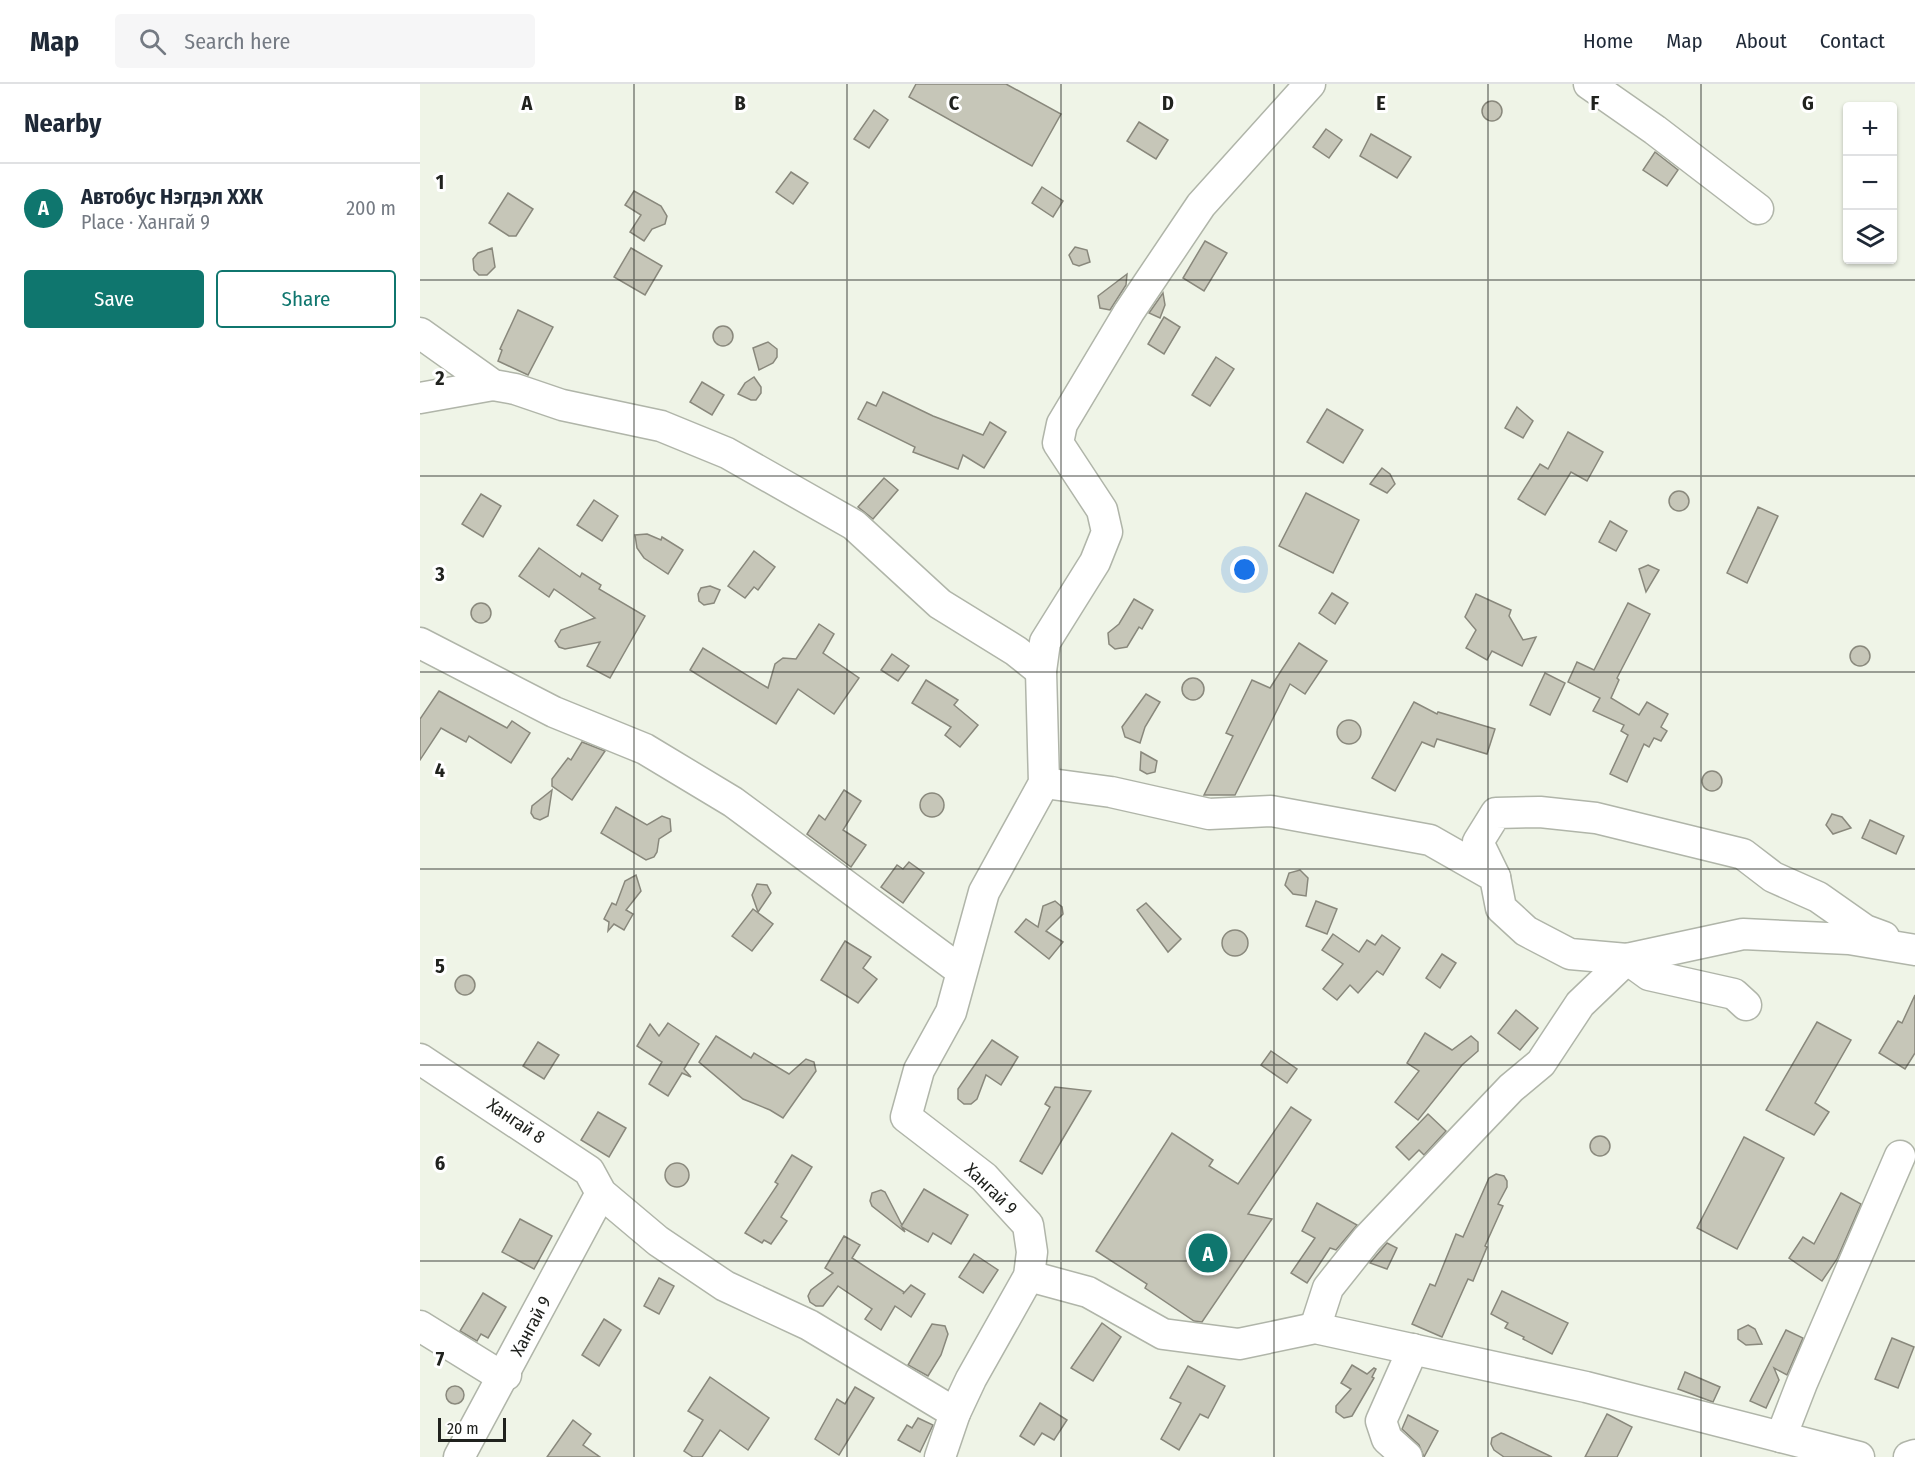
<!DOCTYPE html>
<html lang="en">
<head>
<meta charset="utf-8">
<style>
  body { margin:0; font-family:"Fira Sans Condensed",sans-serif; background:#f6f6f7; color:#1f2937 }
  .controls { position:absolute; right:18px; top:18px; display:grid; overflow:hidden; border-radius:6px; box-shadow:0 2px 4px #0004 }
  .controls button { width:54px; height:54px; display:grid; place-items:center; padding:0; border:0; border-bottom:2px solid #e0e1e3; background:#fff; color:#1f2937; font:30px sans-serif }
  .scale { position:absolute; left:18px; bottom:15px; width:68px; box-sizing:border-box; padding-left:6px; border:3px solid #20221e; border-top:0; font-size:16px; line-height:21px; white-space:nowrap; color:#20221e; -webkit-text-stroke:4px #fff; paint-order:stroke }
  .you { position:absolute; left:825px; top:486px; width:21px; height:21px; margin:-15px; border:4px solid #fff; border-radius:50%; background:#1a73e8; box-shadow:0 0 0 9px #1a73e833 }
  .badge { display:grid; place-items:center; width:39px; height:39px; border-radius:50%; background:#0f766e; color:#fff; font-size:20px; font-weight:700 }
  .pin { position:absolute; translate:-50% -50%; border:3px solid #fff; box-shadow:0 2px 6px #0006 }
  .list { margin:0; padding:0; list-style:none }
  h2 { display:flex; justify-content:space-between; align-items:center; height:78px; margin:0; padding:0 24px; font-size:26px }
  h2 small { font-size:20px; font-weight:400; color:#747a83 }
  .list li { display:grid; grid-template-columns:39px 1fr auto; gap:18px; align-items:center; box-sizing:border-box; height:90px; padding:0 24px; border-top:2px solid #e0e1e3 }
  .list b { display:block; font-size:22px; white-space:nowrap }
  .list p { margin:0; font-size:20px; white-space:nowrap; color:#747a83 }
  .list em { font-size:20px; font-style:normal; color:#747a83 }
  .actions { display:flex; gap:12px; padding:18px 24px }
  .actions a { flex:1; padding:14px 0; border:2px solid #0f766e; border-radius:6px; text-align:center; font-size:21px; color:#0f766e }
  .actions .main { background:#0f766e; color:#fff }
  .icon { flex:none; width:33px; height:33px; fill:none; stroke:currentColor; stroke-width:2; stroke-linecap:round; stroke-linejoin:round }
  .map { position:relative; flex:none; width:1495px; height:1373px; overflow:hidden }
  header { display:flex; align-items:center; gap:36px; box-sizing:border-box; height:84px; padding:0 30px; background:#fff; border-bottom:2px solid #e0e1e3 }
  header strong { font-size:28px }
  nav { display:flex; gap:33px; margin-inline-start:auto; font-size:21px }
  .search { width:420px; height:54px; background:#f6f6f7; display:flex; align-items:center; gap:15px; box-sizing:border-box; padding:0 21px; border-radius:6px; color:#747a83; font-size:22px }
  main { display:flex }
  aside { flex:1; background:#fff }
  .map>svg:first-child { display:block }
  .building { fill:#c6c6b8; stroke:#89887c; stroke-width:1.5 }
  .lines { fill:none; stroke-linecap:round; stroke-linejoin:round }
  .minor-casing { stroke:#b0b5a9; stroke-width:33 }
  .minor { stroke:#fff; stroke-width:30 }
  .grid { fill:none; stroke:#20221e; stroke-width:1.5; stroke-opacity:0.55 }
  .labels { text-anchor:middle; dominant-baseline:central; stroke-width:6; stroke-linejoin:round; paint-order:stroke }
  .street-label { font-size:18px; fill:#20221e; stroke:#fff }
  .grid-label { font-size:20px; text-anchor:middle; font-weight:bold; fill:#20221e; stroke:#fff; stroke-width:6; stroke-linejoin:round; paint-order:stroke }
</style>
</head>
<body>
<header>
<strong>Map</strong>
<div class="search"><svg class="icon" aria-label="search" viewBox="0 0 24 24"><circle cx="10" cy="10" r="6"/><path d="M15 15l6 6"/></svg>Search here</div>
<nav><a>Home</a><a>Map</a><a>About</a><a>Contact</a></nav>
</header>
<main>
<aside>
<h2>Nearby<small></small></h2>
<ul class="list">
<li><span class="badge">A</span><div><b>Автобус Нэгдэл ХХК</b><p>Place · Хангай 9</p></div><em>200 m</em></li>
</ul>
<div class="actions"><a class="main">Save</a><a>Share</a></div>
</aside>
<div class="map">
<svg width="1495" height="1373" viewBox="0 0 1495 1373">
  <rect width="100%" height="100%" fill="#eff4e7"/>
  <g class="building">
    <path d="M496,0H586L641,30L612,82L489,13Z"/>
    <circle cx="1072" cy="27" r="10"/>
    <path d="M454,26L468,36L449,64L434,55Z"/>
    <path d="M719,38L748,56L736,75L707,57Z"/>
    <path d="M906,45L922,56L909,74L893,63Z"/>
    <path d="M951,50L991,73L977,94L940,72Z"/>
    <path d="M1235,68L1258,86L1247,102L1223,86Z"/>
    <path d="M371,88L388,99L373,120L356,108Z"/>
    <path d="M622,103L643,117L633,133L612,119Z"/>
    <path d="M214,107L241,122L247,132L245,140L232,145L224,157L210,148L221,131L205,121Z"/>
    <path d="M88,109L113,125L96,152H89L69,139Z"/>
    <path d="M785,157L807,169L784,207L763,194Z"/>
    <path d="M655,163L667,166L670,178L659,182L653,180L649,171Z"/>
    <path d="M72,164L75,183L67,191H59L54,186L53,175L58,169Z"/>
    <path d="M211,164L242,182L225,211L194,193Z"/>
    <path d="M707,190L706,201L690,226L680,224L678,212Z"/>
    <path d="M743,209L745,221L740,234L729,229Z"/>
    <path d="M98,226L133,243L108,291L78,277L82,266L80,265Z"/>
    <path d="M744,233L760,243L744,270L728,260Z"/>
    <circle cx="303" cy="252" r="10"/>
    <path d="M348,258L357,265V273L353,279L339,286L333,264Z"/>
    <path d="M796,273L814,285L790,322L772,311Z"/>
    <path d="M334,293L341,303V309L336,316H331L318,310L325,299Z"/>
    <path d="M282,298L304,311L292,331L270,318Z"/>
    <path d="M463,308L513,332L563,351L570,338L586,348L564,384L543,371L538,385L493,368L495,363L438,335L447,318L456,322Z"/>
    <path d="M1097,323L1113,337L1103,354L1085,344Z"/>
    <path d="M907,325L943,346L923,379L887,358Z"/>
    <path d="M1148,348L1183,368L1167,397L1151,388L1125,431L1098,415L1120,380L1128,385Z"/>
    <path d="M962,384L970,390L975,400L967,409L950,400Z"/>
    <path d="M464,394L478,406L453,435L438,423Z"/>
    <circle cx="1259" cy="417" r="10"/>
    <path d="M886,409L939,436L913,489L859,462Z"/>
    <path d="M61,410L81,422L63,453L42,440Z"/>
    <path d="M174,416L198,432L182,457L157,441Z"/>
    <path d="M1338,423L1358,432L1327,499L1307,489Z"/>
    <path d="M1190,437L1207,447L1196,467L1179,458Z"/>
    <path d="M227,450L241,456L242,453L263,466L248,490L224,474L217,464L215,451Z"/>
    <path d="M119,464L160,493L162,489L181,501L179,505L225,532L190,594L167,582L180,558L145,565L139,563L135,557L141,546L175,534L134,505L129,513L99,492Z"/>
    <path d="M334,467L355,483L338,506L334,503L325,514L308,502Z"/>
    <path d="M1228,481L1239,486L1226,508L1219,485Z"/>
    <path d="M290,502L300,506L294,519L284,521L279,517L278,510L281,504Z"/>
    <path d="M912,509L928,519L915,540L899,529Z"/>
    <path d="M1056,510L1091,526L1089,532L1103,556L1116,553L1102,582L1072,567L1067,576L1046,564L1056,546L1045,533Z"/>
    <path d="M714,515L733,526L722,545L719,543L707,563L695,565L689,560L688,549L699,540Z"/>
    <path d="M1208,519L1230,530L1197,594L1199,596L1191,614L1219,631L1227,618L1248,630L1241,643L1247,647L1241,657L1234,654L1229,663L1224,660L1207,698L1190,690L1208,651L1201,647L1204,641L1173,627L1180,614L1148,598L1157,578L1174,586Z"/>
    <circle cx="61" cy="529" r="10"/>
    <path d="M399,540L414,550L403,569L439,594L414,630L378,605L356,640L270,586L283,564L348,604L355,580L363,574L376,575Z"/>
    <path d="M879,559L907,577L885,610L870,600L815,711H784L813,652L806,649L832,596L850,604Z"/>
    <circle cx="1440" cy="572" r="10"/>
    <path d="M472,570L489,582L478,597L461,586Z"/>
    <path d="M1125,589L1145,599L1130,631L1110,621Z"/>
    <circle cx="773" cy="605" r="11"/>
    <path d="M506,596L538,616L534,621L558,641L540,663L525,651L531,643L492,619Z"/>
    <path d="M19,607L87,644L92,637L110,649L91,679L49,652L46,658L21,644L0,676V635Z"/>
    <path d="M726,610L740,618L725,643L720,659L705,653L702,643Z"/>
    <path d="M994,618L1017,630L1018,628L1075,645L1067,670L1017,655L1014,663L1002,658L975,707L952,694Z"/>
    <circle cx="929" cy="648" r="12"/>
    <path d="M162,658L185,667L152,716L132,702V695L148,674L151,676Z"/>
    <path d="M721,668L737,677L735,688L727,690L720,686Z"/>
    <circle cx="1292" cy="697" r="10"/>
    <path d="M132,706L128,732L120,736L114,734L111,729L112,722Z"/>
    <path d="M424,706L441,717L423,746L446,761L431,783L387,750L399,731L405,736Z"/>
    <circle cx="512" cy="721" r="12"/>
    <path d="M196,723L227,741L242,732L250,735L251,747L239,755L237,768L234,773L226,776L181,749Z"/>
    <path d="M1412,730L1422,733L1431,744L1413,750L1406,741Z"/>
    <path d="M1450,736L1484,752L1476,770L1442,754Z"/>
    <path d="M489,778L504,789L483,819L461,803L477,781L483,785Z"/>
    <path d="M880,786L888,794L886,812L873,810L865,801L869,789Z"/>
    <path d="M216,791L221,807L206,826L213,830L204,846L194,840L188,847L189,838L184,835L192,819L196,821L205,797Z"/>
    <path d="M337,800L347,801L351,809L338,828L332,811Z"/>
    <path d="M635,817L642,823L643,830L626,847L643,858L629,875L595,848L606,835L618,843L623,822Z"/>
    <path d="M896,817L917,825L907,850L886,842Z"/>
    <path d="M726,819L761,855L748,868L717,826Z"/>
    <path d="M333,825L353,840L332,867L312,852Z"/>
    <circle cx="815" cy="859" r="13"/>
    <path d="M913,850L939,868L947,856L955,861L962,851L980,864L963,891L957,887L938,909L930,901L917,916L903,905L923,880L902,866Z"/>
    <path d="M425,857L451,873L443,884L457,895L438,919L401,896Z"/>
    <path d="M1022,870L1036,879L1020,904L1006,894Z"/>
    <circle cx="45" cy="901" r="10"/>
    <path d="M1495,911V969L1485,985L1459,969L1478,937L1482,939Z"/>
    <path d="M1096,926L1118,944L1100,966L1078,949Z"/>
    <path d="M1397,938L1431,956L1395,1019L1409,1028L1394,1051L1346,1026Z"/>
    <path d="M248,939L279,960L264,985L271,993L262,989L248,1012L229,1000L242,978L217,962L230,940L239,952Z"/>
    <path d="M1005,949L1032,966L1051,952L1058,958V967L1042,981L998,1036L975,1018L999,987L987,979Z"/>
    <path d="M296,952L331,974L334,969L369,990L386,975L394,978L396,987L363,1034L350,1026L323,1015L279,978Z"/>
    <path d="M572,956L598,973L581,1001L566,991L557,1015L551,1020H544L538,1015V1005Z"/>
    <path d="M118,958L139,971L124,995L103,982Z"/>
    <path d="M851,967L877,985L867,999L841,981Z"/>
    <path d="M635,1003L671,1007L622,1090L600,1077L630,1023L625,1020Z"/>
    <path d="M871,1023L891,1036L828,1130L852,1135L782,1238L774,1237L725,1204L727,1200L676,1167L752,1049L793,1076L789,1082L818,1100Z"/>
    <path d="M178,1028L206,1044L189,1073L161,1056Z"/>
    <path d="M1008,1030L1026,1047L1004,1071L999,1066L989,1076L976,1063Z"/>
    <circle cx="1180" cy="1062" r="10"/>
    <path d="M1324,1053L1364,1074L1317,1165L1277,1144Z"/>
    <path d="M372,1071L392,1083L361,1133L367,1137L351,1160L344,1156L342,1159L325,1149L358,1100L355,1098Z"/>
    <circle cx="257" cy="1091" r="12"/>
    <path d="M1076,1090L1084,1092L1087,1097V1103L1078,1120L1083,1122L1065,1162L1067,1163L1053,1197L1048,1195L1022,1253L992,1240L1010,1200L1015,1202L1036,1150L1043,1153L1069,1094Z"/>
    <path d="M504,1105L548,1131L531,1160L513,1149L508,1158L482,1143L485,1148L452,1122L450,1117L452,1109L461,1106L465,1108L482,1141Z"/>
    <path d="M1421,1109L1441,1120L1417,1175L1402,1197L1369,1174L1383,1153L1394,1160Z"/>
    <path d="M897,1119L937,1141L916,1166L910,1164L887,1199L871,1189L895,1154L882,1147Z"/>
    <path d="M100,1135L132,1152L114,1185L82,1168Z"/>
    <path d="M424,1152L440,1161L432,1174L484,1208L483,1210L491,1201L505,1210L491,1233L475,1222L461,1246L445,1235L452,1225L418,1202L403,1222H396L390,1218L388,1212L391,1206L413,1189L405,1184Z"/>
    <path d="M967,1159L977,1164L967,1185L950,1179Z"/>
    <path d="M554,1170L578,1186L563,1209L539,1193Z"/>
    <path d="M239,1194L254,1202L239,1230L224,1222Z"/>
    <path d="M1082,1207L1148,1239L1132,1270L1103,1255L1104,1253L1085,1244L1088,1239L1071,1230Z"/>
    <path d="M63,1209L86,1223L68,1254L61,1250L57,1257L40,1247Z"/>
    <path d="M184,1235L201,1246L179,1282L162,1271Z"/>
    <path d="M682,1239L701,1253L673,1297L651,1284Z"/>
    <path d="M512,1240L525,1242L528,1250L521,1271L508,1292L488,1281Z"/>
    <path d="M1328,1241L1335,1245L1342,1260L1326,1261L1318,1255V1246Z"/>
    <path d="M1366,1246L1383,1254L1367,1291L1354,1284L1359,1296L1346,1324L1330,1317Z"/>
    <path d="M1472,1254L1494,1263L1478,1304L1455,1295Z"/>
    <path d="M932,1281L947,1290L954,1284L956,1285L952,1293L954,1294L932,1332L924,1334L916,1328V1322L931,1305L921,1299Z"/>
    <path d="M768,1282L805,1302L788,1334L780,1330L759,1366L741,1355L761,1319L750,1314Z"/>
    <path d="M1265,1288L1300,1303L1293,1318L1258,1305Z"/>
    <path d="M290,1293L349,1334L328,1366L300,1346L282,1373H273L264,1367L283,1336L268,1327Z"/>
    <circle cx="35" cy="1311" r="9"/>
    <path d="M435,1303L454,1314L419,1371L395,1355L417,1315L425,1320Z"/>
    <path d="M620,1319L647,1336L634,1356L622,1349L614,1361L600,1352Z"/>
    <path d="M1187,1330L1212,1343L1197,1373H1165Z"/>
    <path d="M988,1331L1018,1347L1004,1373L999,1361L982,1345Z"/>
    <path d="M498,1334L513,1341L500,1368L478,1356L487,1341L492,1344Z"/>
    <path d="M153,1336L171,1350L163,1361L180,1373H127Z"/>
    <path d="M1081,1349L1084,1350L1132,1373H1084L1074,1366L1071,1360L1072,1354Z"/>
  </g>
  <g class="lines">
    <defs>
      <g id="minor">
        <path d="M1169,0L1235,46L1338,125"/>
        <path d="M0,249L73,301L95,305L142,321L241,342L307,369L434,441L520,520L596,567L621,587"/>
        <path d="M0,314L73,301"/>
        <path d="M0,559L134,628L225,665L313,718L540,886"/>
        <path d="M624,699L691,708L789,730L851,727L1010,756L1075,793L1081,824L1106,847L1150,870L1207,875L1323,850L1429,855L1495,866"/>
        <path d="M1075,793L1058,758L1076,729L1120,728L1176,734L1323,770L1353,793L1398,813L1445,846L1464,853"/>
        <path d="M0,975L169,1087L181,1109L238,1157L305,1202L389,1241L535,1329"/>
        <path d="M609,1192L668,1208L743,1250L819,1260L895,1244L1166,1303L1439,1373"/>
        <path d="M0,1242L76,1289L86,1291"/>
        <path d="M895,1244L908,1204L947,1155L1091,1004L1121,979L1160,920L1207,875L1229,891L1314,910L1326,921"/>
        <path d="M1361,1353L1382,1299L1480,1072"/>
        <path d="M39,1373L181,1109"/>
        <path d="M520,1373L535,1329L551,1295L609,1192L612,1168L608,1141L564,1093L486,1033L499,986L531,928L564,808L624,699L621,587L625,558L675,478L687,448L682,426L638,359L642,340L709,228L781,121L890,0"/>
        <path d="M987,1373L967,1355L961,1337L993,1265"/>
        <path d="M1489,1373L1495,1371"/>
      </g>
    </defs>
    <use href="#minor" class="minor-casing"/>
    <use href="#minor" class="minor"/>
  </g>
  <path class="grid" d="M214,0V1373M427,0V1373M641,0V1373M854,0V1373M1068,0V1373M1281,0V1373M0,196H1495M0,392H1495M0,588H1495M0,785H1495M0,981H1495M0,1177H1495"/>
  <g class="labels">
    <g class="street-label">
      <text transform="translate(96 1037) rotate(34)">Хангай 8</text>
      <text transform="translate(571 1105) rotate(44)">Хангай 9</text>
      <text transform="translate(111 1242) rotate(-62)">Хангай 9</text>
    </g>
  </g>
  <g class="grid-label">
    <text x="107" y="26">A</text>
    <text x="320" y="26">B</text>
    <text x="534" y="26">C</text>
    <text x="748" y="26">D</text>
    <text x="961" y="26">E</text>
    <text x="1175" y="26">F</text>
    <text x="1388" y="26">G</text>
    <text x="20" y="105">1</text>
    <text x="20" y="301">2</text>
    <text x="20" y="497">3</text>
    <text x="20" y="693">4</text>
    <text x="20" y="889">5</text>
    <text x="20" y="1086">6</text>
    <text x="20" y="1282">7</text>
  </g>
</svg>
<div class="controls">
<button>+</button>
<button>−</button>
<button><svg class="icon" aria-label="layers" viewBox="0 0 24 24"><path d="M12 4l9 5-9 5-9-5zM3 14l9 5 9-5"/></svg></button>
</div>
<div class="scale">20 m</div>
<div class="you"></div>
<div class="pin badge" style="left:788px;top:1169px">A</div>
</div>
</main>
</body>
</html>
